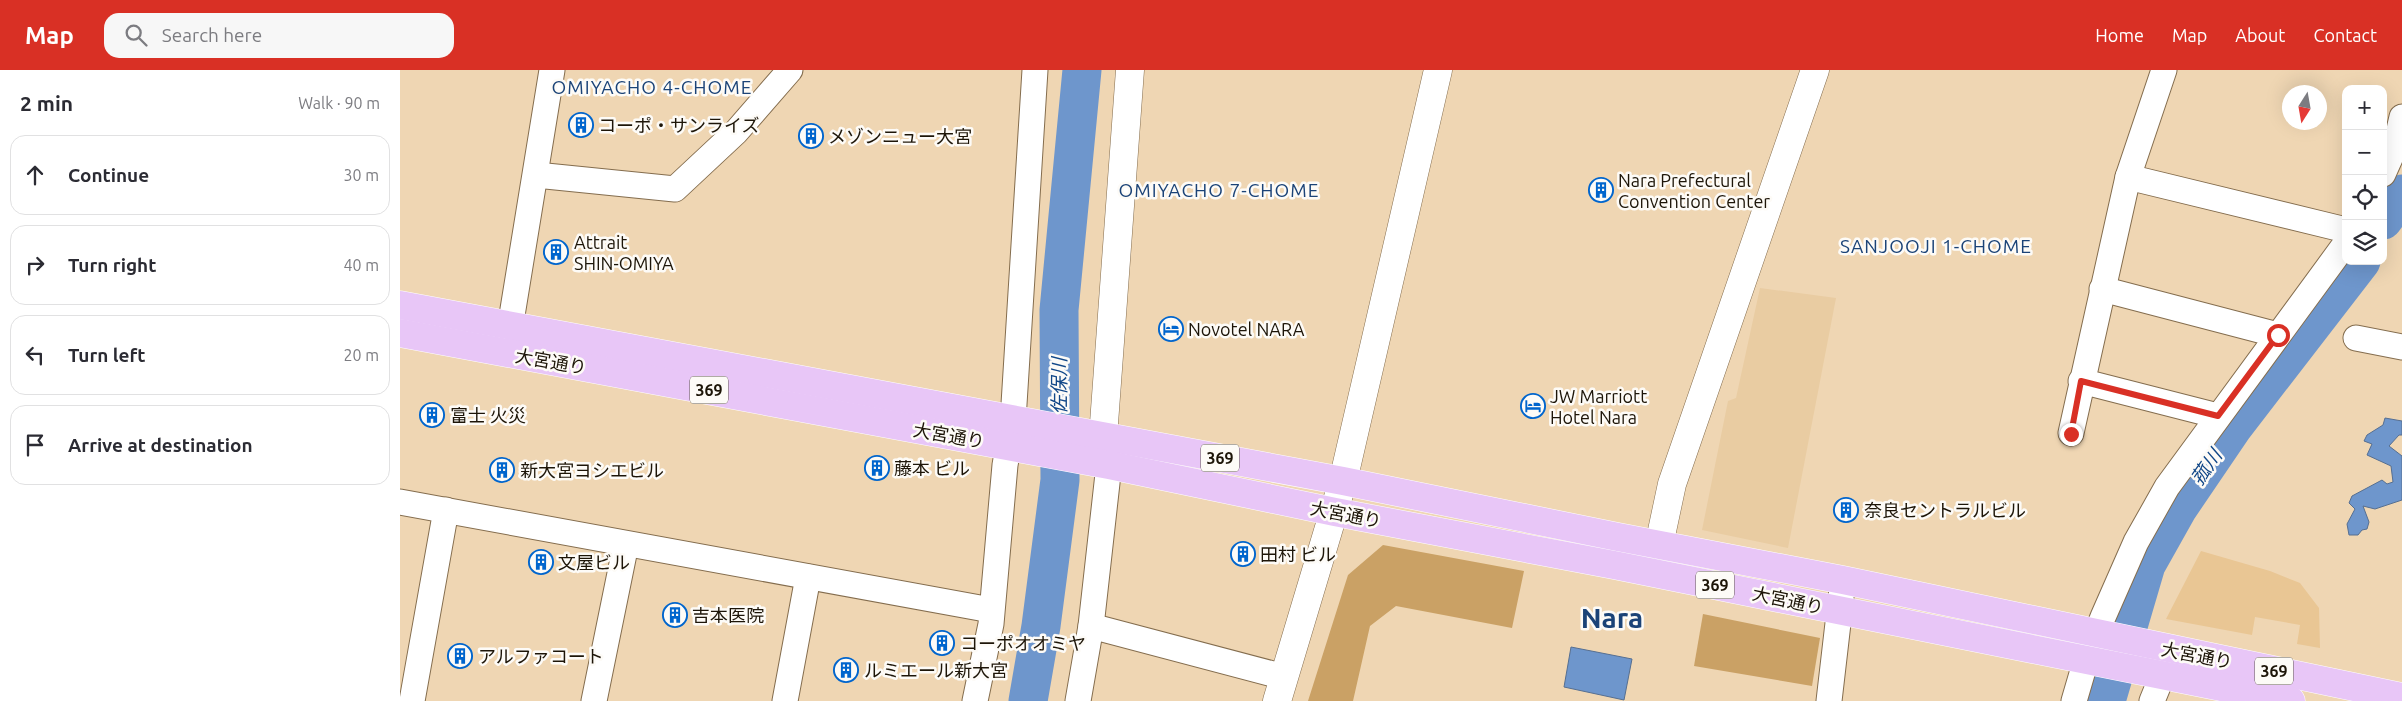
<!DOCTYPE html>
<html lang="en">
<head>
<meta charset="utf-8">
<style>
  body { margin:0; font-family:Ubuntu,"Noto Sans JP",sans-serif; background:#f7f7f7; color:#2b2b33 }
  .controls { position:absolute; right:15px; top:15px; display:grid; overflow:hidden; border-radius:10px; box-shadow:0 5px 20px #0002 }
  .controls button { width:45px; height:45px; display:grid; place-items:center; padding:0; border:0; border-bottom:1px solid #e1e1e2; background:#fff; color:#2b2b33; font:25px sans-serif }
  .compass { position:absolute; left:1882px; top:15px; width:45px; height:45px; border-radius:50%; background:#fff; box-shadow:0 5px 20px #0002; rotate:191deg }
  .stop { position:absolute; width:15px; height:15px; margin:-11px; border:4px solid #d93025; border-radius:50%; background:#fff }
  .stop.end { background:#d93025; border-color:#fff; box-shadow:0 1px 5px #0008 }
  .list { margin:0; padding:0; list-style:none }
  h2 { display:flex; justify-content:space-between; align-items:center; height:65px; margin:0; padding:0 20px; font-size:21px }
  h2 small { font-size:16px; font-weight:400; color:#7c7c81 }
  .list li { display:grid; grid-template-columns:32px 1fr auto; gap:15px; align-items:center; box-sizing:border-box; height:80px; margin:0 10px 10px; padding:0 10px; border:1px solid #e1e1e2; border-radius:15px }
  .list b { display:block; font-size:19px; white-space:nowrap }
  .list em { font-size:16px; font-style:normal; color:#7c7c81 }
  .icon { flex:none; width:28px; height:28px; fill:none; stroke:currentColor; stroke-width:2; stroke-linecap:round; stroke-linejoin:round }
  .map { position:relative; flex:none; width:2002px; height:631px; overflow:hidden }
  header { display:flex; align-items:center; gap:30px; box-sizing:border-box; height:70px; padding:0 25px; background:#d93025; color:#fff }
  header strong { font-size:24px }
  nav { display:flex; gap:28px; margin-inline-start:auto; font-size:18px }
  .search { width:350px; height:45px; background:#f7f7f7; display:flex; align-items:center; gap:12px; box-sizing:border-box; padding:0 18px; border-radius:15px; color:#7c7c81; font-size:19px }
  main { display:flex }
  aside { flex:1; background:#fff }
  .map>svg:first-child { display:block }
  .built { fill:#e9cca2 }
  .green { fill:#e9c694 }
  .forest { fill:#caa165 }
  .water { fill:#6e96cc; stroke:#566f91 }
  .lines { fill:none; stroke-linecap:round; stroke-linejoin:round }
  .river { stroke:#6e96cc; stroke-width:39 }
  .minor-casing { stroke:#846d4e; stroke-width:27 }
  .tertiary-casing { stroke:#846d4e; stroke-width:29 }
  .trunk-casing { stroke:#fff; stroke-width:29 }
  .minor { stroke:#fff; stroke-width:25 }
  .tertiary { stroke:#fff; stroke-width:28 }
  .trunk { stroke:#e8c6f7; stroke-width:28 }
  .route { stroke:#d93025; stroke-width:6 }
  .labels { text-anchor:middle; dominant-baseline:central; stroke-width:5; stroke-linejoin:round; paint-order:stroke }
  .shield { fill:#fdfbf7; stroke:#605a50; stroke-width:1 }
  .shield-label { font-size:16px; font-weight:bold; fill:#1d1508 }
  .poi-label { font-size:18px; fill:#1d1508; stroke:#fdfbf7; text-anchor:start }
  .street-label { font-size:18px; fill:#1d1508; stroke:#fdfbf7 }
  .neighbourhood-label { font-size:19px; letter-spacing:1px; fill:#1b4377; stroke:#fdfbf7 }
  .water-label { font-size:19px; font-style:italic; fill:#114788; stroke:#fdfbf7 }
  .town-label { font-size:28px; font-weight:bold; fill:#1b4377; stroke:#fdfbf7 }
</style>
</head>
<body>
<header>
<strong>Map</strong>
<div class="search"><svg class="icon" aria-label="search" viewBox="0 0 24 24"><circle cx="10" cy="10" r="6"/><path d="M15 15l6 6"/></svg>Search here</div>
<nav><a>Home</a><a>Map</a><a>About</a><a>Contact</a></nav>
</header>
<main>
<aside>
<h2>2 min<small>Walk · 90 m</small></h2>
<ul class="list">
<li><svg class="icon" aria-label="ahead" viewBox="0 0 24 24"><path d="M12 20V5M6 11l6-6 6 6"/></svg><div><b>Continue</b></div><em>30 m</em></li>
<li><svg class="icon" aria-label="right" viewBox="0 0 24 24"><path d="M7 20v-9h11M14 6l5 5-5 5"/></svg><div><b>Turn right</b></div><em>40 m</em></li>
<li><svg class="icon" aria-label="left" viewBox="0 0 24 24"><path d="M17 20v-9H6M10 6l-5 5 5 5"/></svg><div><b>Turn left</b></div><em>20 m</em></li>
<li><svg class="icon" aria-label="arrive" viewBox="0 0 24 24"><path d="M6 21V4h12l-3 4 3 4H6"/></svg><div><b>Arrive at destination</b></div></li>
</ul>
</aside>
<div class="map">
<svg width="2002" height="631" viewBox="0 0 2002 631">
  <rect width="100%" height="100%" fill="#efd6b3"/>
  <path class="built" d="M1360,218L1436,228L1388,478L1302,460L1328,331L1336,328Z"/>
  <path class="green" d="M1801,481L1870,501L1900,513L1919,538L1920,578L1897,574L1900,555L1855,547L1852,565L1766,549Z"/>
  <g class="forest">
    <path d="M983,475L1124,501L1112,558L996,536L970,556L953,631H908L948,505Z"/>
    <path d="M1303,544L1420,568L1412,616L1294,596Z"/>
  </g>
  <g class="water">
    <path d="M1985,348L2002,351V365H1999L1989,376L2002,386V430L1975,439L1963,436L1969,452L1967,459L1962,460L1958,465H1949L1947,454L1955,439L1949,433L1952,426L1982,410L1987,414L1993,412L1991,396L1967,385L1972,374L1964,371L1967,365L1983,355Z"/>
    <path d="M1171,577L1232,589L1224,630L1164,617Z"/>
  </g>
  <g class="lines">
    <g class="river">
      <path d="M1983,150L2002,124"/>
      <path d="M628,631L641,556L660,410L659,240L682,0"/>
      <path d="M1706,631L1746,495L1778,438L1833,357L1961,191"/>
    </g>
    <defs>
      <g id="minor">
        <path d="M1983,104L1995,77L2002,47"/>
        <path d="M136,105L275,119L336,62L390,0"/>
        <path d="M1728,107L1946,160"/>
        <path d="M1702,219L1878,265"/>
        <path d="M1956,268L2002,277"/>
        <path d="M107,276L152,0"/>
        <path d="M1681,311L1818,346"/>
        <path d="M1671,363L1728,107L1764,0"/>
        <path d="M0,432L591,540"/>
        <path d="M691,556L884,607"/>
        <path d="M12,631L46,440"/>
        <path d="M194,631L226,474"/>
        <path d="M385,631L408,507"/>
        <path d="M575,631L591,554L605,395L613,350L635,0"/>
        <path d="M678,631L691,556L709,395"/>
        <path d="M1429,631L1443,510"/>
        <path d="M1674,631L1686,590L1703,547L1736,472L1767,417L1946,173"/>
        <path d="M1752,631L1763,604"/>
      </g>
      <g id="tertiary">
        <path d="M703,367L730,0"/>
        <path d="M1259,475L1272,414L1415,0"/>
        <path d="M877,631L943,411L1038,0"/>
      </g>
      <g id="trunk">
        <path d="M0,235L943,411L1218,467L1443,510L2002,627"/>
        <path d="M0,263L709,395L935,442L1214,495L1891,631"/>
      </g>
    </defs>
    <use href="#minor" class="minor-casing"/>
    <use href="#tertiary" class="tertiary-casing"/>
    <use href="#trunk" class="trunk-casing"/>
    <use href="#minor" class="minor"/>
    <use href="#tertiary" class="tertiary"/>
    <use href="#trunk" class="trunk"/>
  </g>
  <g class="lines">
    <path class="route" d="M1671,364L1681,311L1818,346L1878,265"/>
  </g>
  <defs>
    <symbol id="building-ring" viewBox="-11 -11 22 22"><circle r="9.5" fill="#fdfbf7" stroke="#0065cd" stroke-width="1.5"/><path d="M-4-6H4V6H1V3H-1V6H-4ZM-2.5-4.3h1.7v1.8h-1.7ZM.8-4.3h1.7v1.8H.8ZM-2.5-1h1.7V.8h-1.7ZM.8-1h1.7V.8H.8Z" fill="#0065cd"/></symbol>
    <symbol id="hotel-ring" viewBox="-11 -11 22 22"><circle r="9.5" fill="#fdfbf7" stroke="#0065cd" stroke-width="1.5"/><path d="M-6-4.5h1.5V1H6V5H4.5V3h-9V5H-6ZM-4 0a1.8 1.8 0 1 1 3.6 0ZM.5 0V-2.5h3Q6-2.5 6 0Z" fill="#0065cd"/></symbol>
  </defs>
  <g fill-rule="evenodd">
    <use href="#building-ring" x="167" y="41" width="28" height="28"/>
    <use href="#building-ring" x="397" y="52" width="28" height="28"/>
    <use href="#building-ring" x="1187" y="106" width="28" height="28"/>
    <use href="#building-ring" x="142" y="168" width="28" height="28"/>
    <use href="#hotel-ring" x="757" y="245" width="28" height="28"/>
    <use href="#hotel-ring" x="1119" y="322" width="28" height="28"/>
    <use href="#building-ring" x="18" y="331" width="28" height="28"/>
    <use href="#building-ring" x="463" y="384" width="28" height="28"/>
    <use href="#building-ring" x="88" y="386" width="28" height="28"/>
    <use href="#building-ring" x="1432" y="426" width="28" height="28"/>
    <use href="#building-ring" x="829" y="470" width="28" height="28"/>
    <use href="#building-ring" x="127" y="478" width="28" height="28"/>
    <use href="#building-ring" x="261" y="531" width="28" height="28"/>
    <use href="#building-ring" x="528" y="559" width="28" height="28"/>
    <use href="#building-ring" x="46" y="572" width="28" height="28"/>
    <use href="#building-ring" x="432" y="586" width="28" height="28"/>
  </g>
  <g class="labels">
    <g class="shield">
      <rect x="290" y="306.5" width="38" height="27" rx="4"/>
      <rect x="801" y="374.5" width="38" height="27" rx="4"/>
      <rect x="1296" y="501.5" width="38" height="27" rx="4"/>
      <rect x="1855" y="587.5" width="38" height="27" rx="4"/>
    </g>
    <g class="shield-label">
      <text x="309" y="320">369</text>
      <text x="820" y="388">369</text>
      <text x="1315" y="515">369</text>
      <text x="1874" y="601">369</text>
    </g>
    <g class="poi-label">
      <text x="198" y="55">コーポ・サンライズ</text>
      <text x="428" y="66">メゾンニュー大宮</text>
      <text x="1218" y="110">Nara Prefectural<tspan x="1218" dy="21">Convention Center</tspan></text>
      <text x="174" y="172">Attrait<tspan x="174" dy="21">SHIN-OMIYA</tspan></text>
      <text x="788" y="259">Novotel NARA</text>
      <text x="1150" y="326">JW Marriott<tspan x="1150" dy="21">Hotel Nara</tspan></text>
      <text x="50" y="345">富士 火災</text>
      <text x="494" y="398">藤本 ビル</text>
      <text x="120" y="400">新大宮ヨシエビル</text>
      <text x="1464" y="440">奈良セントラルビル</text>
      <text x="860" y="484">田村 ビル</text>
      <text x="158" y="492">文屋ビル</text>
      <text x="292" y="545">吉本医院</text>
      <text x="560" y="573">コーポオオミヤ</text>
      <text x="78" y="586">アルファコート</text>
      <text x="464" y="600">ルミエール新大宮</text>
    </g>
    <g class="street-label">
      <text transform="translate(151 291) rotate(10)">大宮通り</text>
      <text transform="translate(549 365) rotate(10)">大宮通り</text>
      <text transform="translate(946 444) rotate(11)">大宮通り</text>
      <text transform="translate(1388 530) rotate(12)">大宮通り</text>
      <text transform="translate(1797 585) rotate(11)">大宮通り</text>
    </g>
    <g class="neighbourhood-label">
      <text x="252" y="17">OMIYACHO 4-CHOME</text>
      <text x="819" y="120">OMIYACHO 7-CHOME</text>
      <text x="1536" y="176">SANJOOJI 1-CHOME</text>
    </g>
    <g class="water-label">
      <text transform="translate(659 316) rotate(-90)">佐保川</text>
      <text transform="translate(1806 397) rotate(-55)">菰川</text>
    </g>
    <g class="town-label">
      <text x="1212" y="547">Nara</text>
    </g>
  </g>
</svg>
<div class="controls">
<button>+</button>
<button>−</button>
<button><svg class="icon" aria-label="locate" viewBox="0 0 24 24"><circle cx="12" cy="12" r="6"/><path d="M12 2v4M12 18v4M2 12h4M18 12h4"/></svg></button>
<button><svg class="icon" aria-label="layers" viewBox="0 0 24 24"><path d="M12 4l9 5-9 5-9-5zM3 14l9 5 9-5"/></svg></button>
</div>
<svg class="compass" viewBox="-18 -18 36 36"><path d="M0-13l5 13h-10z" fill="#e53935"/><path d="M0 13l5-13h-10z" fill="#7c7c81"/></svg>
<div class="stop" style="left:1878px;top:265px"></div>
<div class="stop end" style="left:1671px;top:364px"></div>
</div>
</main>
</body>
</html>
